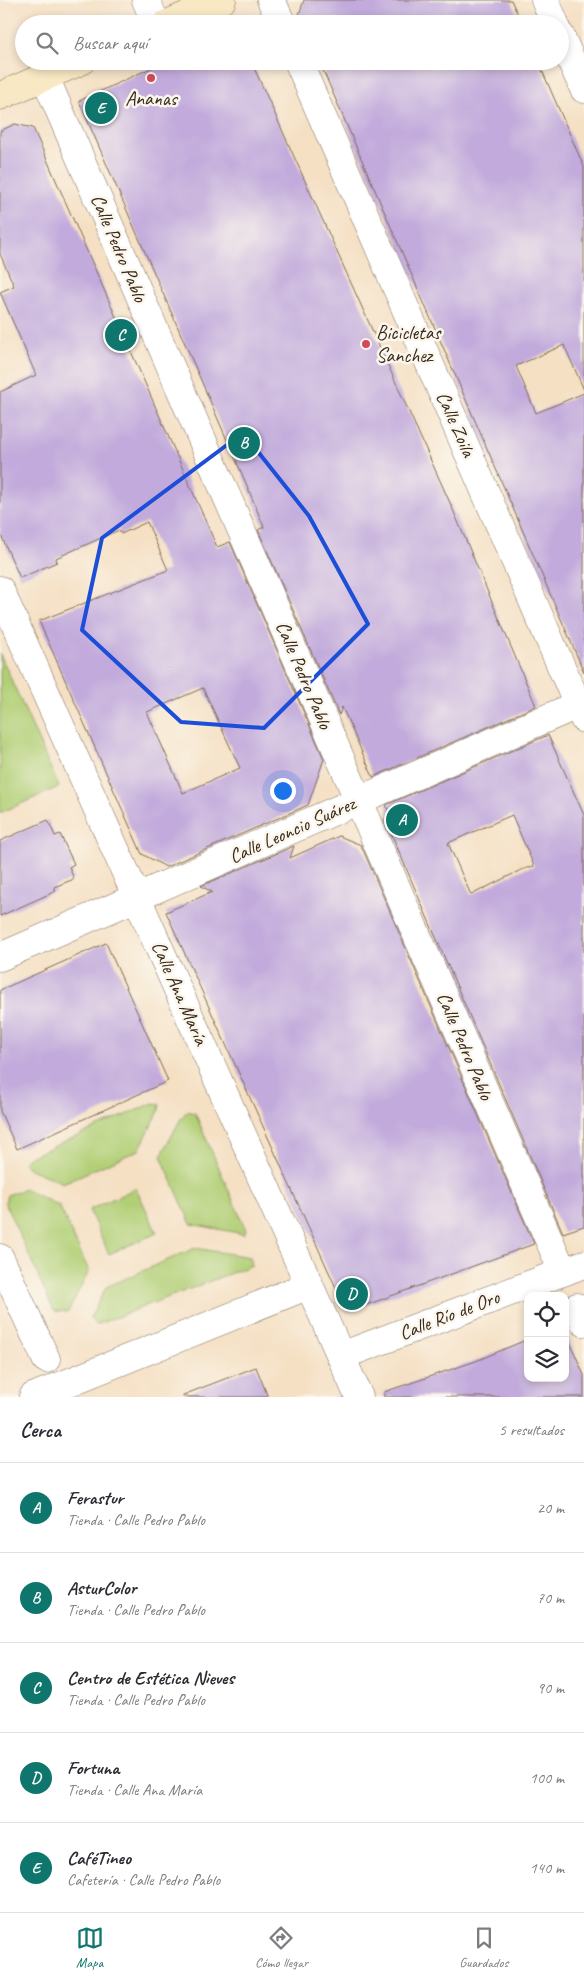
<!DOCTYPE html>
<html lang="es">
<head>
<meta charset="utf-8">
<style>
  body { margin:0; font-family:Caveat,sans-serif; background:#f2f2f3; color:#2b2b33 }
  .controls { position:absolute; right:15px; bottom:15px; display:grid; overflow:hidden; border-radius:10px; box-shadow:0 2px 8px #0003 }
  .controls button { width:45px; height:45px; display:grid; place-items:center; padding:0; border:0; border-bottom:1px solid #e1e1e2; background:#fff; color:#2b2b33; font:25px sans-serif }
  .you { position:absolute; left:282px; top:790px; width:18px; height:18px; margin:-12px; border:4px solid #fff; border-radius:50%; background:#1a73e8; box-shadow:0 0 0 8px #1a73e833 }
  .badge { display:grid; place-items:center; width:32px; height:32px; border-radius:50%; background:#0f766e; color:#fff; font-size:16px; font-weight:700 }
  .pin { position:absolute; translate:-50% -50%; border:2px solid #fff; box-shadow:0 1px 5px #0006 }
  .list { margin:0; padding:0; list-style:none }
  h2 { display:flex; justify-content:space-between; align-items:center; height:65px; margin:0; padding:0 20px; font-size:21px }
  h2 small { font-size:16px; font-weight:400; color:#7c7c81 }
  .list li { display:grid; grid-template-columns:32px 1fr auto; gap:15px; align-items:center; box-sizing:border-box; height:90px; padding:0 20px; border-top:1px solid #e1e1e2 }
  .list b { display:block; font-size:19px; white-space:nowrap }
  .list p { margin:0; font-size:16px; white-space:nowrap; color:#7c7c81 }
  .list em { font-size:16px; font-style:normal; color:#7c7c81 }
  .icon { flex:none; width:28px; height:28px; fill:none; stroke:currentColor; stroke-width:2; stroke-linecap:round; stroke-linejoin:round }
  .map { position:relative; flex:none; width:584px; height:1397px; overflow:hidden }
  .search { position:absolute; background:#fff; box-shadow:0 2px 8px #0003; left:15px; right:15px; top:15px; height:55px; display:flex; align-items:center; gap:12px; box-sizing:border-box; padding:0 18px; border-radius:28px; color:#7c7c81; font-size:19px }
  .sheet { height:515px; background:#fff }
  nav { display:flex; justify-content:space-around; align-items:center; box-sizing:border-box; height:70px; border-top:1px solid #e1e1e2; background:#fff; font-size:14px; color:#7c7c81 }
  nav a { display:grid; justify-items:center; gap:2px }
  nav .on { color:#0f766e }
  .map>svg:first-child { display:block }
  .green { fill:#b1cf76; stroke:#767c4a }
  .building { fill:#c2abdc; fill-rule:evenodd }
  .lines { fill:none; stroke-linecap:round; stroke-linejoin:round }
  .street-casing { stroke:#7c6a58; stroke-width:29 }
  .secondary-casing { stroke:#7c6a58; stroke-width:29 }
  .street { stroke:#fff; stroke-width:28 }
  .secondary { stroke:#f8e8c3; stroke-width:28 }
  .marked { fill:none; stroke:#1d4ed8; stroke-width:4; stroke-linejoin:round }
  .poi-dot { fill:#d1495b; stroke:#fbf7ec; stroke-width:2 }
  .labels { text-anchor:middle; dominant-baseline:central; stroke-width:5; stroke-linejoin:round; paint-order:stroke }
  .poi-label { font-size:20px; fill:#3b2a1e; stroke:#fbf7ec }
  .street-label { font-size:20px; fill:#3b2a1e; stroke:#fbf7ec }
</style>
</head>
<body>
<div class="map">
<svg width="584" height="1397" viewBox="0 0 584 1397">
  <rect width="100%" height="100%" fill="#fbf7ec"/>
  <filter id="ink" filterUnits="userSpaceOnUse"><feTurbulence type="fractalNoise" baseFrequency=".02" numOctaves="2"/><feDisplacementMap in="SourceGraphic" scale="10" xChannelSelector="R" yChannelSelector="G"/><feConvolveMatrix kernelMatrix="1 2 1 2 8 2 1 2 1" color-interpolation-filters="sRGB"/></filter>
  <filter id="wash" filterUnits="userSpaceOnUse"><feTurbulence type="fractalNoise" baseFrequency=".0096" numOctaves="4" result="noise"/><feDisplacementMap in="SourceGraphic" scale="20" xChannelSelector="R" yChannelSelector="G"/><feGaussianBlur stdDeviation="1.12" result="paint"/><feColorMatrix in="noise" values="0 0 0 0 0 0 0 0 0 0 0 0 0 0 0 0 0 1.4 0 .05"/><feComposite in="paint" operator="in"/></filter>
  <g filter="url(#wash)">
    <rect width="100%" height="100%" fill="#f5e0c4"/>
    <g class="green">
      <path d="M0,654L59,787L0,813Z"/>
      <path d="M153,1103L160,1104L159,1111L139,1150L63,1183L30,1169L23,1163L27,1158Z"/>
      <path d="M187,1111L195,1113L246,1230L244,1234L191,1224L161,1156L180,1120Z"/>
      <path d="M136,1188L157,1233L109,1254L89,1210Z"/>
      <path d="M25,1189L59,1206L89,1271L68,1312L54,1311L5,1203L7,1195Z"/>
      <path d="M195,1248L250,1257L252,1265L96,1325L90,1318L106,1287Z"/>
    </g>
    <g id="blocks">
      <g class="building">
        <path d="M304,0H511L522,24H303L299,15Z"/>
        <path d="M166,61H251L451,505L536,706L373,777L342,707L339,715L258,530L264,527L245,481L79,101Z"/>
        <path d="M319,61H538L584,167V390L564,345L516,366L536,413L584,393V672Z"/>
        <path d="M15,124L33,128L217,547L230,542L324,759L308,805L166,867L142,854L39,621L168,570L147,522L121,534L119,530L56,558L57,562L20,578L0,533V392L36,375L0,292L14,286L0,254V131ZM203,688L240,768L183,793L147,712Z"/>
        <path d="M548,735L584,815V1226L563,1233L385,819L391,816L386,805ZM512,815L534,866L521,870L471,895L448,843Z"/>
        <path d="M48,820L55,836L60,834L74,864L69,867L74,879L54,887L56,891L0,916V841Z"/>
        <path d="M339,836L361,845L534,1244L347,1312L166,912L212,892L201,886L294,846L290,858Z"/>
        <path d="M106,943L168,1081L17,1149L0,1111V990Z"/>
        <path d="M565,1331L584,1375V1397H384V1392L476,1361L528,1339V1378H565Z"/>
        <path d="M256,1367L268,1397H183V1395Z"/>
      </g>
    </g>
  </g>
  <g filter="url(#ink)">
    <use href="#blocks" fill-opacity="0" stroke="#7c6a58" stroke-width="1"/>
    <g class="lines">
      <defs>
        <g id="street">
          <path d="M146,0L156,24"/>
          <path d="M271,0L282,24"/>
          <path d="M545,0L555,24"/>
          <path d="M560,35L584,89"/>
          <path d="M298,61L584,719"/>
          <path d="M45,77L563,1272"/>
          <path d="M0,590L359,1397"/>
          <path d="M0,957L584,702"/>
          <path d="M0,1258L46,1359"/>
          <path d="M577,1307L584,1322"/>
          <path d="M341,1356L584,1264"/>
          <path d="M33,1397L309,1285"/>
        </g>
        <g id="secondary">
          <path d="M167,24L222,0"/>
          <path d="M0,96L81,61"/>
        </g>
      </defs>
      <use href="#street" class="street-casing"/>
      <use href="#secondary" class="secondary-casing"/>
      <use href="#street" class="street"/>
      <use href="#secondary" class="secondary"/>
    </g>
  </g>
  <path class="marked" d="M243,433L309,516L368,624L264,728L181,722L82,630L102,538Z"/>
  <g class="poi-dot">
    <circle cx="151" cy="78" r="5"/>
    <circle cx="366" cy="344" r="5"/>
  </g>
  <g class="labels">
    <g class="poi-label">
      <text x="151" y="98">Ananas</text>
      <text x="376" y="332" text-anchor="start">Bicicletas<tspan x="376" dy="23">Sanchez</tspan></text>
    </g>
    <g class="street-label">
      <text transform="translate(119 248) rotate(67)">Calle Pedro Pablo</text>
      <text transform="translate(456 424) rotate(66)">Calle Zoila</text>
      <text transform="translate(304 675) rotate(67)">Calle Pedro Pablo</text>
      <text transform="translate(292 830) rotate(-24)">Calle Leoncio Suárez</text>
      <text transform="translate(180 993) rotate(66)">Calle Ana María</text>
      <text transform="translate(465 1046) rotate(67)">Calle Pedro Pablo</text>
      <text transform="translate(449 1315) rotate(-21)">Calle Río de Oro</text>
    </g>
  </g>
</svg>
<div class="controls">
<button><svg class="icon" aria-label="locate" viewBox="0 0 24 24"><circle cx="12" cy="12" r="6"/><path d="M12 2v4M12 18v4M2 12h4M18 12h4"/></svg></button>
<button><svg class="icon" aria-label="layers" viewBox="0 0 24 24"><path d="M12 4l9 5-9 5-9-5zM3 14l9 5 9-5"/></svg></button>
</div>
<div class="you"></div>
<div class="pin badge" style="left:402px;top:820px">A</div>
<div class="pin badge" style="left:244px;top:443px">B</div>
<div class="pin badge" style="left:121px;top:335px">C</div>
<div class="pin badge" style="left:352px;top:1294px">D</div>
<div class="pin badge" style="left:101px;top:108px">E</div>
<div class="search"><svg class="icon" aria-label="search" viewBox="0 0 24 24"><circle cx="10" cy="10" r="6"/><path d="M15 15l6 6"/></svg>Buscar aquí</div>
</div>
<section class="sheet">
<h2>Cerca<small>5 resultados</small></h2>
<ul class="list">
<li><span class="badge">A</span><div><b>Ferastur</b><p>Tienda · Calle Pedro Pablo</p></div><em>20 m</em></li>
<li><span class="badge">B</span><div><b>AsturColor</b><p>Tienda · Calle Pedro Pablo</p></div><em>70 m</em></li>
<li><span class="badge">C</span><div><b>Centro de Estética Nieves</b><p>Tienda · Calle Pedro Pablo</p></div><em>90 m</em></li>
<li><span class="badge">D</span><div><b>Fortuna</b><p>Tienda · Calle Ana María</p></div><em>100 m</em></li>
<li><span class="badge">E</span><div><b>CaféTineo</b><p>Cafetería · Calle Pedro Pablo</p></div><em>140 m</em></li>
</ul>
</section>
<nav>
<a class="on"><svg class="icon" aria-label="map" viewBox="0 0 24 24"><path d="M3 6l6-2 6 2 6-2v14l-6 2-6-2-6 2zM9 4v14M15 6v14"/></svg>Mapa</a>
<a><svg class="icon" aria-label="directions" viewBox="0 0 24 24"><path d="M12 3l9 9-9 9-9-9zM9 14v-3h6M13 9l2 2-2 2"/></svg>Cómo llegar</a>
<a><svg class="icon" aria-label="saved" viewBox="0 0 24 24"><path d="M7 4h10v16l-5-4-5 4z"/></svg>Guardados</a>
</nav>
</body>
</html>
